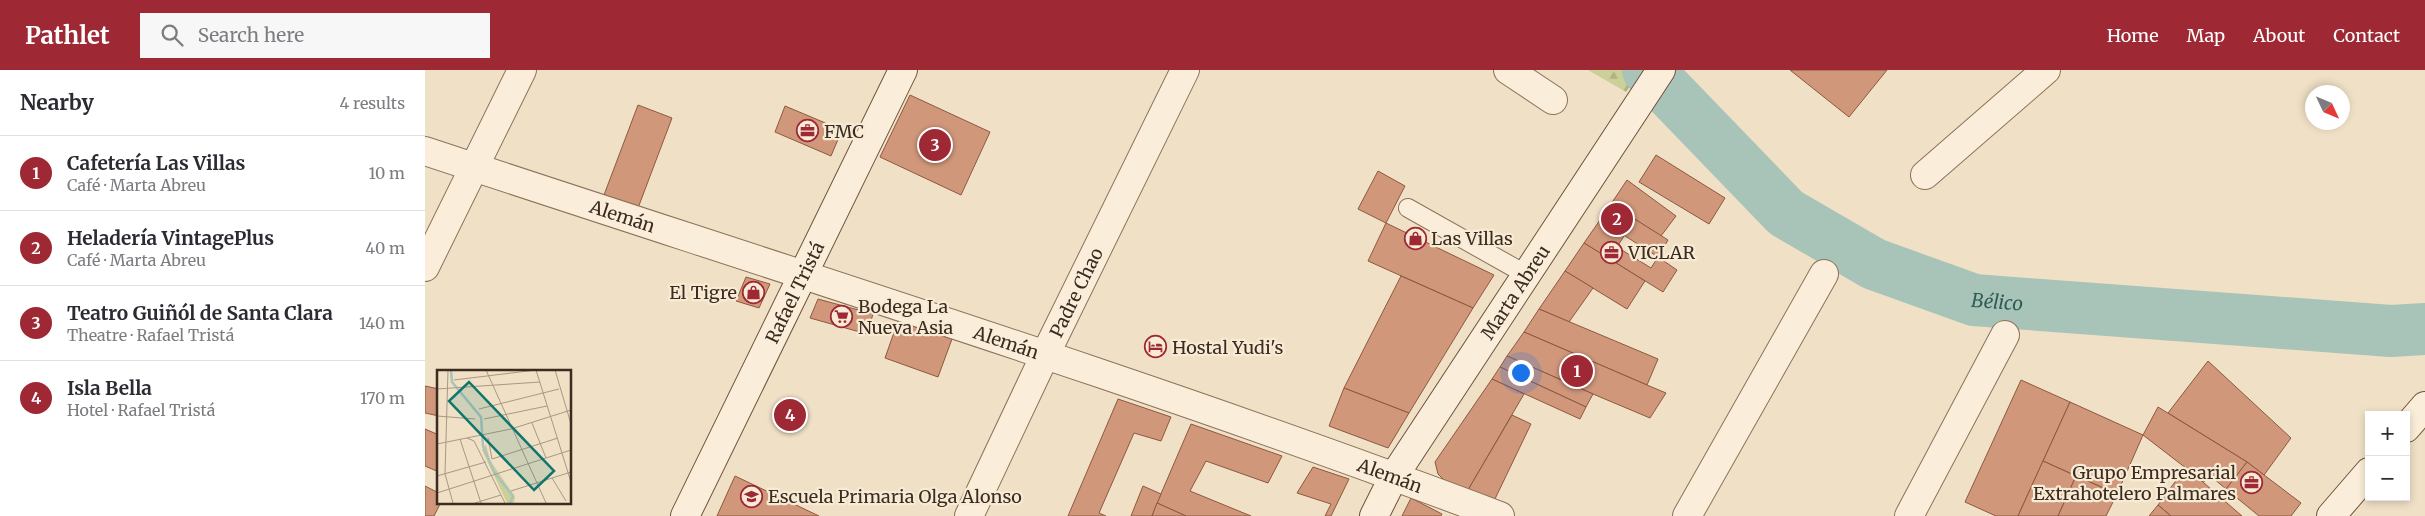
<!DOCTYPE html>
<html lang="en">
<head>
<meta charset="utf-8">
<style>
  body { margin:0; font-family:Merriweather,serif; background:#f7f7f7; color:#2b2b33 }
  .controls { position:absolute; right:15px; bottom:15px; display:grid; overflow:hidden; border-radius:0px; box-shadow:0 2px 8px #0003 }
  .controls button { width:45px; height:45px; display:grid; place-items:center; padding:0; border:0; border-bottom:1px solid #e1e1e2; background:#fff; color:#2b2b33; font:25px sans-serif }
  .compass { position:absolute; left:1880px; top:15px; width:45px; height:45px; border-radius:50%; background:#fff; box-shadow:0 2px 8px #0003; rotate:134deg }
  .you { position:absolute; left:1095px; top:302px; width:18px; height:18px; margin:-12px; border:4px solid #fff; border-radius:50%; background:#1a73e8; box-shadow:0 0 0 8px #1a73e833 }
  .badge { display:grid; place-items:center; width:32px; height:32px; border-radius:50%; background:#9e2833; color:#fff; font-size:16px; font-weight:700 }
  .pin { position:absolute; translate:-50% -50%; border:2px solid #fff; box-shadow:0 1px 5px #0006 }
  .list { margin:0; padding:0; list-style:none }
  h2 { display:flex; justify-content:space-between; align-items:center; height:65px; margin:0; padding:0 20px; font-size:21px }
  h2 small { font-size:16px; font-weight:400; color:#7c7c81 }
  .list li { display:grid; grid-template-columns:32px 1fr auto; gap:15px; align-items:center; box-sizing:border-box; height:75px; padding:0 20px; border-top:1px solid #e1e1e2 }
  .list b { display:block; font-size:19px; white-space:nowrap }
  .list p { margin:0; font-size:16px; white-space:nowrap; color:#7c7c81 }
  .list em { font-size:16px; font-style:normal; color:#7c7c81 }
  .icon { flex:none; width:28px; height:28px; fill:none; stroke:currentColor; stroke-width:2; stroke-linecap:round; stroke-linejoin:round }
  .map { position:relative; flex:none; width:2000px; height:446px; overflow:hidden }
  header { display:flex; align-items:center; gap:30px; box-sizing:border-box; height:70px; padding:0 25px; background:#9e2833; color:#fff }
  header strong { font-size:24px }
  nav { display:flex; gap:28px; margin-inline-start:auto; font-size:18px }
  .search { width:350px; height:45px; background:#f7f7f7; display:flex; align-items:center; gap:12px; box-sizing:border-box; padding:0 18px; border-radius:0px; color:#7c7c81; font-size:19px }
  main { display:flex }
  aside { flex:1; background:#fff }
  .map>svg:first-child { display:block }
  .forest { fill:url(#forest-firs) }
  .lines { fill:none; stroke-linecap:round; stroke-linejoin:round }
  .river { stroke:#a8c4b9; stroke-width:52 }
  .building { fill:#d0977b; stroke:#8d583f }
  .lane-casing { stroke:#8d715b; stroke-width:20 }
  .street-casing { stroke:#8d715b; stroke-width:30 }
  .secondary-casing { stroke:#6e523e; stroke-width:30 }
  .lane { stroke:#faeeda; stroke-width:18 }
  .street { stroke:#faeeda; stroke-width:28 }
  .secondary { stroke:#faeeda; stroke-width:28 }
  .labels { text-anchor:middle; dominant-baseline:central; stroke-width:4.5; stroke-linejoin:round; paint-order:stroke }
  .poi-label { font-size:18px; fill:#3c2b1f; stroke:#f7ebd6; text-anchor:start }
  .street-label { font-size:18px; fill:#3c2b1f; stroke:#f7ebd6 }
  .water-label { font-size:19px; font-style:italic; fill:#2e5c56; stroke:#f7ebd6 }
  .inset-river { fill:none; stroke:#a8c4b9; stroke-width:2.5 }
  .inset-road { fill:none; stroke:#a89883; stroke-width:1 }
  .view { fill:#0f766e; fill-opacity:0.15; stroke:#0f766e; stroke-width:2.5 }
  .inset-edge { fill:none; stroke:#3c2b1f; stroke-width:2.5 }
</style>
</head>
<body>
<header>
<strong>Pathlet</strong>
<div class="search"><svg class="icon" aria-label="search" viewBox="0 0 24 24"><circle cx="10" cy="10" r="6"/><path d="M15 15l6 6"/></svg>Search here</div>
<nav><a>Home</a><a>Map</a><a>About</a><a>Contact</a></nav>
</header>
<main>
<aside>
<h2>Nearby<small>4 results</small></h2>
<ul class="list">
<li><span class="badge">1</span><div><b>Cafetería Las Villas</b><p>Café · Marta Abreu</p></div><em>10 m</em></li>
<li><span class="badge">2</span><div><b>Heladería VintagePlus</b><p>Café · Marta Abreu</p></div><em>40 m</em></li>
<li><span class="badge">3</span><div><b>Teatro Guiñól de Santa Clara</b><p>Theatre · Rafael Tristá</p></div><em>140 m</em></li>
<li><span class="badge">4</span><div><b>Isla Bella</b><p>Hotel · Rafael Tristá</p></div><em>170 m</em></li>
</ul>
</aside>
<div class="map">
<svg width="2000" height="446" viewBox="0 0 2000 446">
  <defs>
    <pattern id="forest-firs" width="22" height="20" patternUnits="userSpaceOnUse" patternTransform="scale(1.25)"><rect width="22" height="20" fill="#cdcf99"/><path d="M5 1l3.5 6h-7zM16 11l3.5 6h-7z" fill="#b1b283"/></pattern>
  </defs>
  <rect width="100%" height="100%" fill="#f0e0c6"/>
  <path class="forest" d="M1163,0H1216L1201,22Z"/>
  <g class="lines">
    <path class="river" id="s1" d="M1223,0L1361,143L1449,194L1549,230L1966,261L2000,259"/>
  </g>
  <g class="building">
    <path d="M1365,0H1462L1424,47Z"/>
    <path d="M485,25L565,62L536,125L455,87Z"/>
    <path d="M213,35L247,48L213,138L179,125Z"/>
    <path d="M360,36L417,60L406,86L350,62Z"/>
    <path d="M1231,85L1300,128L1284,154L1214,112Z"/>
    <path d="M953,101L980,116L961,153L933,139Z"/>
    <path d="M1202,110L1251,146L1236,166L1186,134Z"/>
    <path d="M1186,134L1243,170L1233,187L1175,150Z"/>
    <path d="M1175,150L1199,166L1192,177L1226,198L1233,187L1252,200L1238,222L1159,173Z"/>
    <path d="M961,153L1069,205L1048,238L943,191Z"/>
    <path d="M1159,173L1220,211L1202,239L1140,201Z"/>
    <path d="M1140,201L1168,218L1144,252L1114,239Z"/>
    <path d="M976,206L1048,238L984,343L919,318Z"/>
    <path d="M321,207L345,214L334,238L311,231Z"/>
    <path d="M393,229L448,244L442,264L385,248Z"/>
    <path d="M1114,239L1233,289L1222,315L1099,262Z"/>
    <path d="M473,251L527,269L513,307L460,288Z"/>
    <path d="M1099,262L1222,315L1241,323L1225,348L1168,324L1082,286Z"/>
    <path d="M1082,286L1168,324L1161,337L1075,297Z"/>
    <path d="M1783,291L1866,368L1839,405L1822,392L1743,343Z"/>
    <path d="M1075,297L1161,337L1155,349L1067,309Z"/>
    <path d="M1067,309L1099,324L1043,420L1019,410L1013,404L1010,392Z"/>
    <path d="M1596,310L1645,332L1593,446H1571L1540,432Z"/>
    <path d="M0,316L14,319V346L0,343Z"/>
    <path d="M919,318L984,343L963,378L904,356Z"/>
    <path d="M693,329L746,347L736,371L709,363L674,443L681,446H643Z"/>
    <path d="M1645,332L1718,365L1692,424L1618,391Z"/>
    <path d="M1733,337L1822,392L1801,419L1783,404L1779,412L1718,365Z"/>
    <path d="M1087,345L1106,354L1069,431L1043,420Z"/>
    <path d="M766,354L857,386L843,413L781,391L765,421L826,446H761L732,433Z"/>
    <path d="M0,359L14,365V402L0,396Z"/>
    <path d="M1618,391L1651,406L1633,446H1593Z"/>
    <path d="M1822,392L1876,433L1866,446H1834L1801,419Z"/>
    <path d="M888,397L924,409L906,446H900L906,434L872,423Z"/>
    <path d="M1761,397L1795,427L1817,446H1746L1733,435Z"/>
    <path d="M310,406L394,446H292Z"/>
    <path d="M1651,406L1692,424L1681,446H1633Z"/>
    <path d="M0,416L14,423V432H16L9,446H0Z"/>
    <path d="M718,416L736,424L727,446H706Z"/>
    <path d="M986,428L1017,444L1016,446H977Z"/>
    <path d="M732,433L761,446H727Z"/>
    <path d="M1733,435L1746,446H1724Z"/>
  </g>
  <g class="lines">
    <defs>
      <path id="lane" d="M983,138L1102,205"/>
      <g id="street">
        <path d="M1083,0L1128,30"/>
        <path id="s2" d="M0,81C359,200 721,312 1075,446"/>
        <path d="M1500,105L1621,0"/>
        <path d="M0,197L97,0"/>
        <path id="s3" d="M544,446L620,285L760,0"/>
        <path d="M1262,446L1399,204"/>
        <path d="M1484,446L1580,265"/>
      </g>
      <g id="secondary">
        <path d="M1981,358L2000,336"/>
        <path id="s4" d="M260,446L478,0"/>
        <path id="s5" d="M949,446L969,406L1236,0"/>
        <path d="M1906,446L1944,402"/>
      </g>
    </defs>
    <use href="#lane" class="lane-casing"/>
    <use href="#street" class="street-casing"/>
    <use href="#secondary" class="secondary-casing"/>
    <use href="#lane" class="lane"/>
    <use href="#street" class="street"/>
    <use href="#secondary" class="secondary"/>
  </g>
  <defs>
    <symbol id="office-ring" viewBox="-11 -11 22 22"><circle r="9.5" fill="#f7ebd6" stroke="#9e2833" stroke-width="1.5"/><path d="M-6-3h4V-5.5h4V-3h4V5H-6ZM-1-4.5V-3h2v-1.5ZM-6 0V1H6V0Z" fill="#9e2833"/></symbol>
    <symbol id="shop-ring" viewBox="-11 -11 22 22"><circle r="9.5" fill="#f7ebd6" stroke="#9e2833" stroke-width="1.5"/><path d="M-5-2.5h2.3a2.7 3.5 0 0 1 5.4 0H5L5.5 6h-11ZM-1.5-2.5h3a1.5 2.3 0 0 0-3 0Z" fill="#9e2833"/></symbol>
    <symbol id="supermarket-ring" viewBox="-11 -11 22 22"><circle r="9.5" fill="#f7ebd6" stroke="#9e2833" stroke-width="1.5"/><path d="M-6-5.5h2.5l.6 2H6L4.5 2H-2.5L-4.4-4H-6ZM-1.5 3.2a1.3 1.3 0 1 0 .1 0ZM3 3.2a1.3 1.3 0 1 0 .1 0Z" fill="#9e2833"/></symbol>
    <symbol id="hotel-ring" viewBox="-11 -11 22 22"><circle r="9.5" fill="#f7ebd6" stroke="#9e2833" stroke-width="1.5"/><path d="M-6-4.5h1.5V1H6V5H4.5V3h-9V5H-6ZM-4 0a1.8 1.8 0 1 1 3.6 0ZM.5 0V-2.5h3Q6-2.5 6 0Z" fill="#9e2833"/></symbol>
    <symbol id="school-ring" viewBox="-11 -11 22 22"><circle r="9.5" fill="#f7ebd6" stroke="#9e2833" stroke-width="1.5"/><path d="M0-5L7-2L0 1L-7-2ZM-4 1L0 2.5L4 1V4Q0 6-4 4Z" fill="#9e2833"/></symbol>
  </defs>
  <g fill-rule="evenodd">
    <use href="#office-ring" x="370" y="48" width="25" height="25"/>
    <use href="#shop-ring" x="978" y="156" width="25" height="25"/>
    <use href="#office-ring" x="1174" y="170" width="25" height="25"/>
    <use href="#shop-ring" x="316" y="210" width="25" height="25"/>
    <use href="#supermarket-ring" x="404" y="234" width="25" height="25"/>
    <use href="#hotel-ring" x="718" y="264" width="25" height="25"/>
    <use href="#office-ring" x="1814" y="400" width="25" height="25"/>
    <use href="#school-ring" x="314" y="414" width="25" height="25"/>
  </g>
  <g class="labels">
    <g class="poi-label">
      <text x="399" y="61">FMC</text>
      <text x="1006" y="168">Las Villas</text>
      <text x="1203" y="182">VICLAR</text>
      <text x="312" y="222" text-anchor="end">El Tigre</text>
      <text x="433" y="236">Bodega La<tspan x="433" dy="21">Nueva Asia</tspan></text>
      <text x="747" y="277">Hostal Yudi's</text>
      <text x="1811" y="402" text-anchor="end">Grupo Empresarial<tspan x="1811" dy="21">Extrahotelero Palmares</tspan></text>
      <text x="343" y="426">Escuela Primaria Olga Alonso</text>
    </g>
    <g class="street-label">
      <text stroke="none"><textPath href="#s2" startOffset="208">Alemán</textPath></text>
      <text stroke="none"><textPath href="#s3" startOffset="248">Padre Chao</textPath></text>
      <text stroke="none"><textPath href="#s5" startOffset="265">Marta Abreu</textPath></text>
      <text stroke="none"><textPath href="#s4" startOffset="249">Rafael Tristá</textPath></text>
      <text stroke="none"><textPath href="#s2" startOffset="612">Alemán</textPath></text>
      <text stroke="none"><textPath href="#s2" startOffset="1018">Alemán</textPath></text>
    </g>
    <g class="water-label">
      <text stroke="none"><textPath href="#s1" startOffset="430">Bélico</textPath></text>
    </g>
  </g>
  <g transform="translate(12 300)">
    <rect width="134" height="134" fill="#f0e0c6"/>
    <path d="M49,74L53,90L78,127L77,133H70L45,80Z" fill="#cdcf99"/>
    <path class="inset-river" d="M14,0L15,12L44,47L46,76L57,102L76,126L73,133"/>
    <path class="inset-road" d="M11,0L8,104L16,133M49,0L109,133M99,0L134,112M118,0L134,54M17,10L99,0M0,19L103,12M42,39L122,19M0,46L38,49M47,49L110,36M95,53L109,88M30,68L37,71L68,133M51,68L55,89L121,68M23,69L44,133M0,74L74,59L134,40M56,105L134,80M0,106L49,92M115,108L129,131M74,121L134,102M0,123L56,105M38,133L64,125"/>
    <path class="view" d="M32,12L117,101L97,120L12,31Z"/>
    <rect width="134" height="134" class="inset-edge"/>
  </g>
</svg>
<div class="controls">
<button>+</button>
<button>−</button>
</div>
<svg class="compass" viewBox="-18 -18 36 36"><path d="M0-13l5 13h-10z" fill="#e53935"/><path d="M0 13l5-13h-10z" fill="#7c7c81"/></svg>
<div class="you"></div>
<div class="pin badge" style="left:1152px;top:301px">1</div>
<div class="pin badge" style="left:1192px;top:149px">2</div>
<div class="pin badge" style="left:510px;top:75px">3</div>
<div class="pin badge" style="left:365px;top:345px">4</div>
</div>
</main>
</body>
</html>
